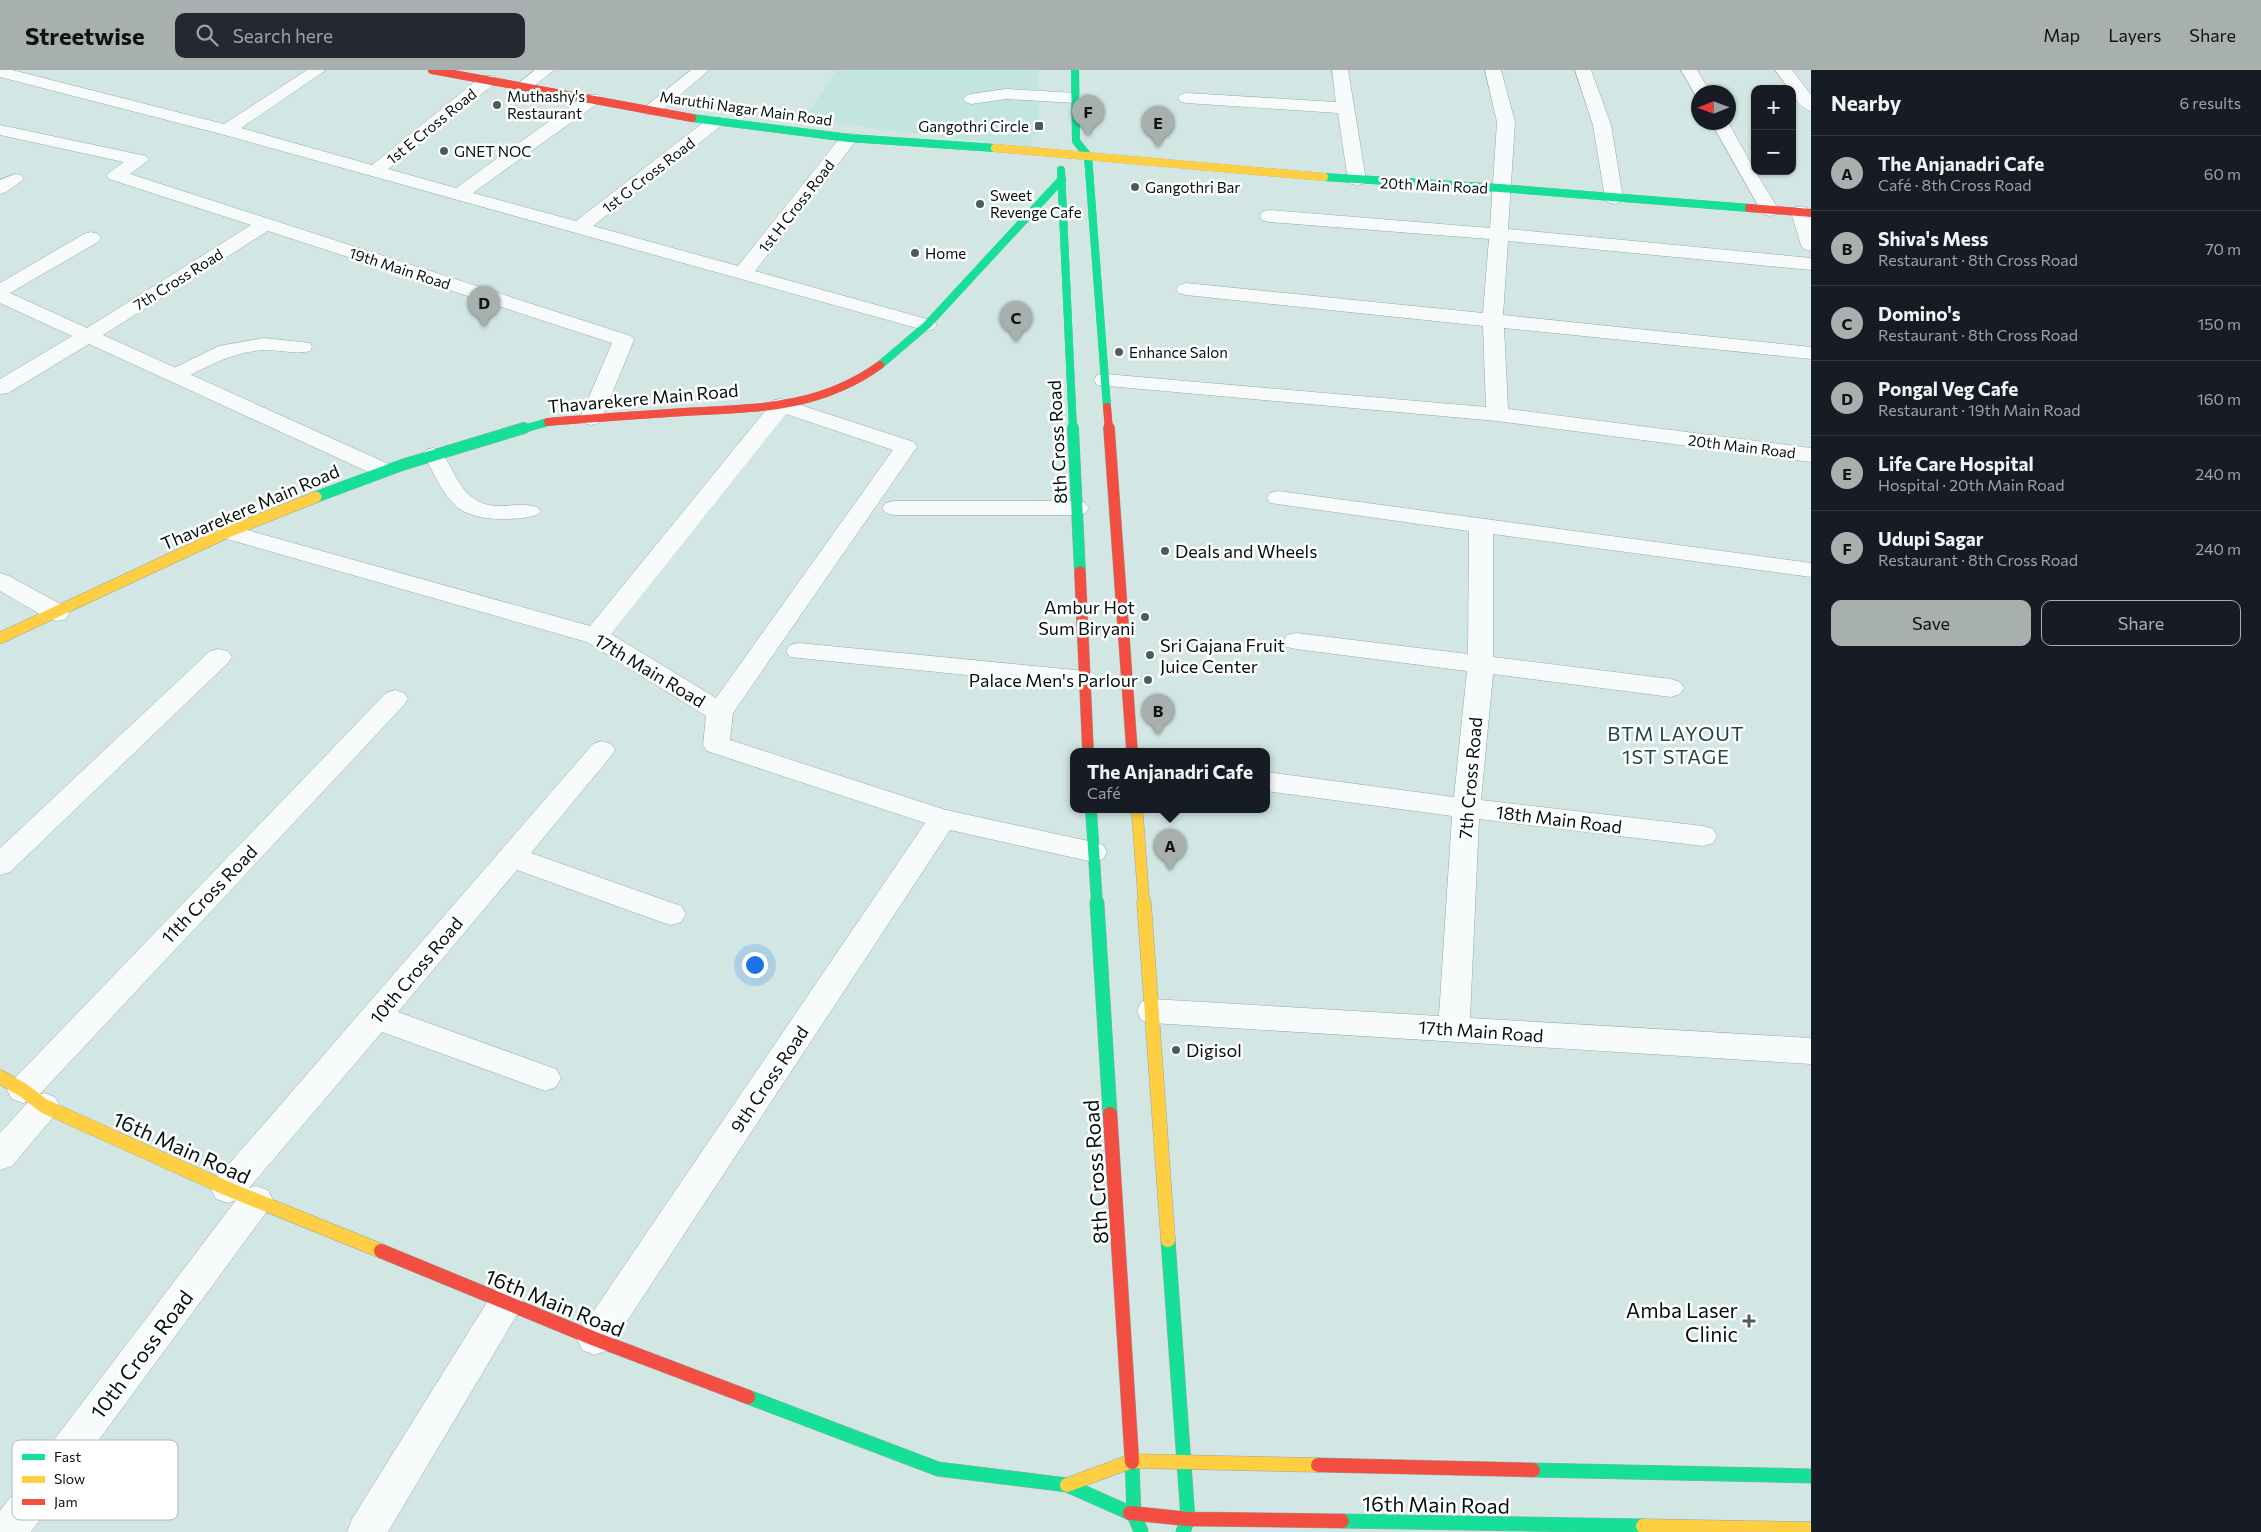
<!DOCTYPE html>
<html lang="en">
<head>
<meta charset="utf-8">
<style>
  body { margin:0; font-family:Commissioner,sans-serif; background:#242831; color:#f1f3f6 }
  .controls { position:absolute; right:15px; top:15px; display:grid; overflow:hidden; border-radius:10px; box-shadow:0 1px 4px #0004 }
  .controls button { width:45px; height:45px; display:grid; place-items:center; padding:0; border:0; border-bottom:1px solid #363941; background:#171b24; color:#f1f3f6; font:25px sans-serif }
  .compass { position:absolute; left:1691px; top:15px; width:45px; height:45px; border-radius:50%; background:#171b24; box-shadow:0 1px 4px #0004; rotate:269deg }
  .you { position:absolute; left:754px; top:894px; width:18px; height:18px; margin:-12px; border:4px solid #fff; border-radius:50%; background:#1a73e8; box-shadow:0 0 0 8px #1a73e833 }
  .badge { display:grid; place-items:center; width:32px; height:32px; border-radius:50%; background:#a7afaf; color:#111; font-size:16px; font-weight:700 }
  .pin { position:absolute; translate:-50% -41px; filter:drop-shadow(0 1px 2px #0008) }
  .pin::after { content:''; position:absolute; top:26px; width:18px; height:15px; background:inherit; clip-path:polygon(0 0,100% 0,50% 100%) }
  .popup { position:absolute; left:1070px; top:678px; width:200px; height:65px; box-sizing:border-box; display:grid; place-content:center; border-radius:10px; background:#171b24; filter:drop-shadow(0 1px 4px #0005); font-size:16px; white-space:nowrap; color:#9ea1a6 }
  .popup b { font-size:19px; color:#f1f3f6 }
  .popup::after { content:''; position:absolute; left:50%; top:100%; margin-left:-10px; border:10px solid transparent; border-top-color:#171b24 }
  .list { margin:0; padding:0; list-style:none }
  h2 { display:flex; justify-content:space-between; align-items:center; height:65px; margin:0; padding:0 20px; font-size:21px }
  h2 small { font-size:16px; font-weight:400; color:#9ea1a6 }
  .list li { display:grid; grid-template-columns:32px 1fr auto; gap:15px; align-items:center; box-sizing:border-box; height:75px; padding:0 20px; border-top:1px solid #363941 }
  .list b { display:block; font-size:19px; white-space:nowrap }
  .list p { margin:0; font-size:16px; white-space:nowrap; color:#9ea1a6 }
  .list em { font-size:16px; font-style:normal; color:#9ea1a6 }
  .actions { display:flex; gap:10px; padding:15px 20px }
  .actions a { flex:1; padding:11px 0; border:1px solid #a7afaf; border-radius:10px; text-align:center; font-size:18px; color:#a7afaf }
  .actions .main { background:#a7afaf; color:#111 }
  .icon { flex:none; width:28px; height:28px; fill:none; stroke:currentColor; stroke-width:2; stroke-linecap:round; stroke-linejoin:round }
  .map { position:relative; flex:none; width:1811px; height:1462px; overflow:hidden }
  header { display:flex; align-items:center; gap:30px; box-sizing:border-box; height:70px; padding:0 25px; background:#a7afaf; color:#111 }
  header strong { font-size:24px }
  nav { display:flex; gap:28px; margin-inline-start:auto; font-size:18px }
  .search { width:350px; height:45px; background:#242831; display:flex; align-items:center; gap:12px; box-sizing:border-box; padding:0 18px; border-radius:10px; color:#9ea1a6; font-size:19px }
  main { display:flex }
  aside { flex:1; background:#171b24 }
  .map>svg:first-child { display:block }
  .built { fill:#c2e5df }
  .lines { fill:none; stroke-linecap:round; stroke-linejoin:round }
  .lane-casing { stroke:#97a8a4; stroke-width:1 }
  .street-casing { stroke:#97a8a4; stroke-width:1 }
  .fast-far2-casing { stroke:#97a8a4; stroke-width:8 }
  .fast-far1-casing { stroke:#97a8a4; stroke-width:12 }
  .fast-casing { stroke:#97a8a4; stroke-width:15 }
  .slow-far2-casing { stroke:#97a8a4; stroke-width:8 }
  .slow-far1-casing { stroke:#97a8a4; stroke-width:12 }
  .slow-casing { stroke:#97a8a4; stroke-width:15 }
  .jam-far2-casing { stroke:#97a8a4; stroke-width:8 }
  .jam-far1-casing { stroke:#97a8a4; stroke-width:12 }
  .jam-casing { stroke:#97a8a4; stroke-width:15 }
  .lane { fill:#f8fbfb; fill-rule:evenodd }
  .street { fill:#f8fbfb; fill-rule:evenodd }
  .fast-far2 { stroke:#16e098; stroke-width:8 }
  .fast-far1 { stroke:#16e098; stroke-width:11 }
  .fast { stroke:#16e098; stroke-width:14 }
  .slow-far2 { stroke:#ffcf43; stroke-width:8 }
  .slow-far1 { stroke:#ffcf43; stroke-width:11 }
  .slow { stroke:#ffcf43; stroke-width:14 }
  .jam-far2 { stroke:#f24e42; stroke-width:8 }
  .jam-far1 { stroke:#f24e42; stroke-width:11 }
  .jam { stroke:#f24e42; stroke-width:14 }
  .poi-dot { fill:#4c5c59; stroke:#fff; stroke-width:2 }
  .labels { text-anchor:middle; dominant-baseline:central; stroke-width:5; stroke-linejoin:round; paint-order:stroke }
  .far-poi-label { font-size:15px; fill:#04110e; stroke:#fff; text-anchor:start }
  .far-street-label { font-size:15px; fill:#04110e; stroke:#fff }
  .street-label { font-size:18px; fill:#04110e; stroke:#fff }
  .poi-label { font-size:18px; fill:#04110e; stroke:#fff; text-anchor:start }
  .quarter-label { font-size:20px; letter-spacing:1px; fill:#23443f; stroke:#fff }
  .near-street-label { font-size:21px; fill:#04110e; stroke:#fff }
  .near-poi-label { font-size:21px; fill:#04110e; stroke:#fff; text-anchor:end }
  .key { fill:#fff; stroke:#b4b8b7; stroke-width:1 }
  .key-label { font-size:14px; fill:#04110e }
</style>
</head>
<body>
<header>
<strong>Streetwise</strong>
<div class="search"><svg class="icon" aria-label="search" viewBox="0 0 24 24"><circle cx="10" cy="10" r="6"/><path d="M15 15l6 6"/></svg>Search here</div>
<nav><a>Map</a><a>Layers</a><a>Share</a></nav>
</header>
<main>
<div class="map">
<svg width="1811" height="1462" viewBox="0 0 1811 1462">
  <rect width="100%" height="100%" fill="#d2e7e3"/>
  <path class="built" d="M837,0H1038L1039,67H1032V78L804,49Z"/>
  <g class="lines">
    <defs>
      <g id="lane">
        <path d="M1006,19L1076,23L1081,25L1084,28L1081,31L1076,33L1006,29L971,34L966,32L963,29L966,26L971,24Z"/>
        <path d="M264,268L310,273L312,277L310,281C294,285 278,279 263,280C232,282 209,296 182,309L175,311L168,309L165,305L168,301L219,276Z"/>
        <path d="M433,378L440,380C458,405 462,435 498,436C511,436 525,433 537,437L541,441L537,445C517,451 472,452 456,436C441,422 433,401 423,384L426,380Z"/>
      </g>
      <g id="street">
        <path d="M0,0H12L224,54L307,0H326L241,58L372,95L482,6H494L496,10L494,14L388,99L456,118L586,25H598L601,29L598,33L473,123L576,151L709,48H721L724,52L721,56L593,156L738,196L843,64H855L858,68L855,72L755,201L934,251L937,255L934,259L927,261L920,259L221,64L0,7Z"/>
        <path d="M535,0H554L529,20H517L515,16Z"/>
        <path d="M691,0H709L658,44H646L643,40L646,36Z"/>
        <path d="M1332,0H1348L1366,110L1363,114L1357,115L1351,114L1348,110L1338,43L1187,33L1181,32L1178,28L1181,24L1187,23L1336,32Z"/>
        <path d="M1485,0H1501L1515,52L1508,159L1811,188V200L1508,171L1503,245L1811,277V289L1504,258L1508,339L1811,378V392L1497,351L1097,315L1094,310L1097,305L1105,304L1486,337L1483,256L1186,225L1179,223L1176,219L1179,215L1186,213L1483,243L1489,169L1269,152L1262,150L1260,146L1262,142L1269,140L1490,158L1497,52Z"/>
        <path d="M1575,0H1591L1611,55L1623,128L1621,132L1614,134L1607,132L1605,128L1593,55Z"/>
        <path d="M1681,0H1697L1710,22H1698V26H1696Z"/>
        <path d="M1775,0H1792L1811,25V41C1803,39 1792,28 1792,19H1789Z"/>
        <path d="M1711,52H1728L1755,101L1779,140L1777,144L1770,146L1763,144Z"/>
        <path d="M0,55L146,86L149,90L130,104L631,266L634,270L602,348L599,353L591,355L583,353L580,348L612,273L268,161L103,265L391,395L394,400L391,405L383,407L375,405L89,274L8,323L0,324V309L72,266L0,233V213L84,164L91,162L98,164L101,168L98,172L10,223L87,258L251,155L109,109L106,105L124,92L0,65Z"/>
        <path d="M15,104L21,105L24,109L6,122L0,124V110Z"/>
        <path d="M1800,136L1807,138L1811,147V181L1804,179L1801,175L1791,142L1793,138Z"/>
        <path d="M782,329L914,372L917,377L733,643L730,670L946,740L1093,772L1103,775L1107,782L1103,789L1093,792L950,760L608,1280L595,1285L582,1280L577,1269L582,1258L925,753L707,681L703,675L706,646L587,572L220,467L216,462L220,457L228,455L236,457L590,556L774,330ZM786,344L893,380L716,628L611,564Z"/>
        <path d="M1278,421L1811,493V507L1493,464V587L1671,609L1680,612L1684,618L1680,624L1671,627L1493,604L1481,730L1703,756L1713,759L1717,766L1713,773L1703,776L1479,749L1470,948L1811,968V994L1152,953L1141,950L1137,941L1141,932L1152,929L1439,946L1452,746L1266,721V702L1454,727L1467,601L1296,579L1287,577L1283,571L1287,565L1296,563L1468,584L1469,461L1270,433L1267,428L1270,423Z"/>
        <path d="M894,431H1077L1085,433L1089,438L1085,443L1077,445H894L886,443L882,438L886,433Z"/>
        <path d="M0,503L9,506L66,537L69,543L66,549L57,551L48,549L0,521Z"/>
        <path d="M799,573L1085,601L1094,603L1098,609L1094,615L1085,617L790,587L786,581L790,575Z"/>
        <path d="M219,579L228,581L232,587L228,593L10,802L0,805V778L210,581Z"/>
        <path d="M395,620L404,623L408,629L404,635L39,1025L44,1023L55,1027L60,1036L55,1045L12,1096L0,1100V1063L29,1031L23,1033L12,1029L7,1020L12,1011L386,623Z"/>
        <path d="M602,671L611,674L615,680L611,686L531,783L681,836L686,844L681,852L671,855L661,852L517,800L398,942L556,999L561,1008L556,1017L545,1021L382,962L249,1118L256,1116L268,1120L273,1130L268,1140L31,1462H0V1441L236,1130L228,1133L216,1129L211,1119L216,1109L593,674Z"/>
        <path d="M506,1216L518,1221L523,1232L518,1243L388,1462H347L352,1449L494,1221Z"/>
      </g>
      <g id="fast-far2">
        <path d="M1075,0L1076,71L1088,86L1107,337"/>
        <path d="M692,48L849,68L995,78"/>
        <path d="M1061,100L1073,360"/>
        <path d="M1324,107L1500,118L1749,138"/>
        <path d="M880,295L927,255L1062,109"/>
        <path d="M520,360L548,352"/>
      </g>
      <g id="fast-far1">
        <path d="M1073,358L1080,502"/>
        <path d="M316,427L402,395L524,358"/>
        <path d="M1091,739L1097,834"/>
      </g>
      <g id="fast">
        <path d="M1097,833L1110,1044"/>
        <path d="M1168,1170L1188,1449L1183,1462"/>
        <path d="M748,1327L938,1399L1067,1415L1130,1443"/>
        <path d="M1132,1392L1134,1445L1141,1461"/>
        <path d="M1533,1400L1811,1406"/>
        <path d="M1342,1451L1643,1456"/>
      </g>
      <path id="slow-far2" d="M995,78L1324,107"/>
      <g id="slow-far1">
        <path d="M0,568L228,462L316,427"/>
        <path d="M1137,739L1144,834"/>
      </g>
      <g id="slow">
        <path d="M1144,833L1168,1170"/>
        <path d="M0,1007L23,1020L44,1036L228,1119L381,1181"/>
        <path d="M1067,1415L1132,1391L1318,1395"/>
        <path d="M1643,1456L1811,1459"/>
      </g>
      <g id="jam-far2">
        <path d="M432,0L692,48"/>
        <path d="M1749,138L1811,143"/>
        <path d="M1107,337L1109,360"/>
        <path d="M548,352C593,348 639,345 684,342C756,338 819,339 880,295"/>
      </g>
      <g id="jam-far1">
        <path d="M1109,358L1132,681"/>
        <path d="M1080,502L1088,681"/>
      </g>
      <g id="jam">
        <path d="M1110,1044L1132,1392"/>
        <path d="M381,1181L595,1269L748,1327"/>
        <path d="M1318,1395L1533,1400"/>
        <path d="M1130,1443L1188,1449L1342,1451"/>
      </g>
    </defs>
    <use href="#lane" class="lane-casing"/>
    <use href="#street" class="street-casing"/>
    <use href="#fast-far2" class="fast-far2-casing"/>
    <use href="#fast-far1" class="fast-far1-casing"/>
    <use href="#fast" class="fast-casing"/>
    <use href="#slow-far2" class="slow-far2-casing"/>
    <use href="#slow-far1" class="slow-far1-casing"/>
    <use href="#slow" class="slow-casing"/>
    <use href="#jam-far2" class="jam-far2-casing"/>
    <use href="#jam-far1" class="jam-far1-casing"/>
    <use href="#jam" class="jam-casing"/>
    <use href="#lane" class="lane"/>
    <use href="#street" class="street"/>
    <use href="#fast-far2" class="fast-far2"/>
    <use href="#fast-far1" class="fast-far1"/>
    <use href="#fast" class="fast"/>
    <use href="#slow-far2" class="slow-far2"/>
    <use href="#slow-far1" class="slow-far1"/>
    <use href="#slow" class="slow"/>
    <use href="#jam-far2" class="jam-far2"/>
    <use href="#jam-far1" class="jam-far1"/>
    <use href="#jam" class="jam"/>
  </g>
  <g class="poi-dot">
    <circle cx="497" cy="35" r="5"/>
    <rect x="1034" y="51" width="10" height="10" rx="2.5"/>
    <circle cx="444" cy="81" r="5"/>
    <circle cx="1135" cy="117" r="5"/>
    <circle cx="980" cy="134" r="5"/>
    <circle cx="915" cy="183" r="5"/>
    <circle cx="1119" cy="282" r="5"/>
    <circle cx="1165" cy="481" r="5"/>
    <circle cx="1145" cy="547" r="5"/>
    <circle cx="1150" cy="585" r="5"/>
    <circle cx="1148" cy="610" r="5"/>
    <circle cx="1176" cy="980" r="5"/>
    <path d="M1746.5 1243.5h5v5h5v5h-5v5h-5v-5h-5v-5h5z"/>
  </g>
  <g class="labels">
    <g class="far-poi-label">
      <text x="507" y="26">Muthashy's<tspan x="507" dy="17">Restaurant</tspan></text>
      <text x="1029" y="56" text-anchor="end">Gangothri Circle</text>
      <text x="454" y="81">GNET NOC</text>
      <text x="1145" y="117">Gangothri Bar</text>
      <text x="990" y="125">Sweet<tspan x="990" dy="17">Revenge Cafe</tspan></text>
      <text x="925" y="183">Home</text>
      <text x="1129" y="282">Enhance Salon</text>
    </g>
    <g class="far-street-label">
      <text transform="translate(746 38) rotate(8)">Maruthi Nagar Main Road</text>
      <text transform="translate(431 56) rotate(-39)">1st E Cross Road</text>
      <text transform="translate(648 105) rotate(-38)">1st G Cross Road</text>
      <text transform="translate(1434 115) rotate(3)">20th Main Road</text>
      <text transform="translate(796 136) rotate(-52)">1st H Cross Road</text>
      <text transform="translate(400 198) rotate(18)">19th Main Road</text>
      <text transform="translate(178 209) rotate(-32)">7th Cross Road</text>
      <text transform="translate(1742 376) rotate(7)">20th Main Road</text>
    </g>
    <g class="street-label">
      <text transform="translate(643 328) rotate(-5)">Thavarekere Main Road</text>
      <text transform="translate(1057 372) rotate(-93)">8th Cross Road</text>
      <text transform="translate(250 437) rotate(-23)">Thavarekere Main Road</text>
      <text transform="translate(650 600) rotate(31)">17th Main Road</text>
      <text transform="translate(1470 708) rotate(-85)">7th Cross Road</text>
      <text transform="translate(1559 749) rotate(7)">18th Main Road</text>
      <text transform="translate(209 824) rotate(-46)">11th Cross Road</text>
      <text transform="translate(416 900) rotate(-50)">10th Cross Road</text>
      <text transform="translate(1481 961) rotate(4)">17th Main Road</text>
      <text transform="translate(769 1009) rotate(-56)">9th Cross Road</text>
    </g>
    <g class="poi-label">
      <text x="1175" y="481">Deals and Wheels</text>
      <text x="1135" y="537" text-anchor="end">Ambur Hot<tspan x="1135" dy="21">Sum Biryani</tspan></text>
      <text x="1160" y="575">Sri Gajana Fruit<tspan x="1160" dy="21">Juice Center</tspan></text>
      <text x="1138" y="610" text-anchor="end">Palace Men's Parlour</text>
      <text x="1186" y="980">Digisol</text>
    </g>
    <g class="quarter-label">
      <text x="1676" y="663">BTM LAYOUT<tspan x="1676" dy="23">1ST STAGE</tspan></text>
    </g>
    <g class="near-street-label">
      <text transform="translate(182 1077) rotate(24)">16th Main Road</text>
      <text transform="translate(1095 1102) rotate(-94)">8th Cross Road</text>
      <text transform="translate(555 1232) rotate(22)">16th Main Road</text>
      <text transform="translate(141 1284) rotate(-53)">10th Cross Road</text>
      <text transform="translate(1436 1434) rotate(1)">16th Main Road</text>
    </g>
    <g class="near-poi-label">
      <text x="1738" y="1239">Amba Laser<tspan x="1738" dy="24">Clinic</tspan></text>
    </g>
  </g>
  <rect x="12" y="1370" width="166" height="80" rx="8" class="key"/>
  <rect x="22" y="1384" width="23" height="6" fill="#16e098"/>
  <rect x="22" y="1406" width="23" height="7" fill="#ffcf43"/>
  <rect x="22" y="1429" width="23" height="6" fill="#f24e42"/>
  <g class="key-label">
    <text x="54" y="1392">Fast</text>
    <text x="54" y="1414">Slow</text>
    <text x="54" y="1437">Jam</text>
  </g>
</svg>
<div class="controls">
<button>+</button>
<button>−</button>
</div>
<svg class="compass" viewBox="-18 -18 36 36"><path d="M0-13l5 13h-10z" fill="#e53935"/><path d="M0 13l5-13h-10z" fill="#9ea1a6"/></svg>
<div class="you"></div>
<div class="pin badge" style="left:1170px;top:800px">A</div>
<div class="popup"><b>The Anjanadri Cafe</b>Café</div>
<div class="pin badge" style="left:1158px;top:665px">B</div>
<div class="pin badge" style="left:1016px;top:272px">C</div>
<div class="pin badge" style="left:484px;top:257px">D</div>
<div class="pin badge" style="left:1158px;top:77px">E</div>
<div class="pin badge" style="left:1088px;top:66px">F</div>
</div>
<aside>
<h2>Nearby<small>6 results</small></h2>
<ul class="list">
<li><span class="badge">A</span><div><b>The Anjanadri Cafe</b><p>Café · 8th Cross Road</p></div><em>60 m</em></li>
<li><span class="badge">B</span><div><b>Shiva's Mess</b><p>Restaurant · 8th Cross Road</p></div><em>70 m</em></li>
<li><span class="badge">C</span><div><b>Domino's</b><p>Restaurant · 8th Cross Road</p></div><em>150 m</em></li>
<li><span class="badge">D</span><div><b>Pongal Veg Cafe</b><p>Restaurant · 19th Main Road</p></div><em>160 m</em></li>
<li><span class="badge">E</span><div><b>Life Care Hospital</b><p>Hospital · 20th Main Road</p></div><em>240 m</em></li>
<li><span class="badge">F</span><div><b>Udupi Sagar</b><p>Restaurant · 8th Cross Road</p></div><em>240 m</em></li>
</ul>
<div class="actions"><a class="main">Save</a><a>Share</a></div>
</aside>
</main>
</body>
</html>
